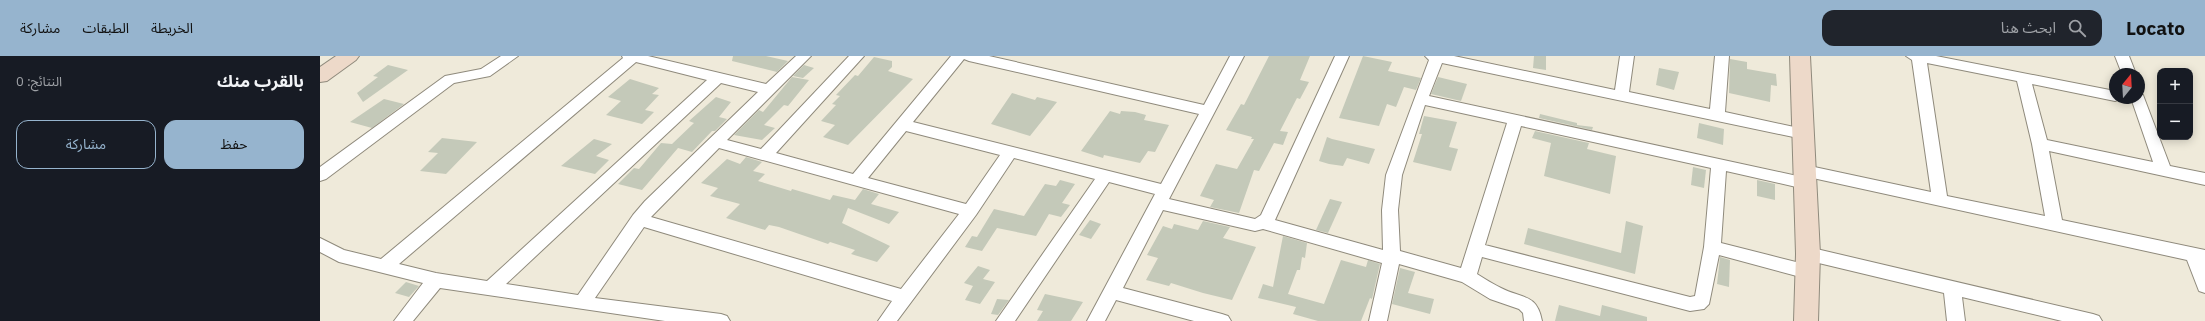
<!DOCTYPE html>
<html lang="ar">
<head>
<meta charset="utf-8">
<style>
  body { margin:0; font-family:"IBM Plex Sans","Noto Sans Arabic",sans-serif; background:#20242c; color:#f1f3f6; direction:rtl }
  .controls { position:absolute; right:12px; top:12px; display:grid; overflow:hidden; border-radius:8px; box-shadow:0 2px 10px #0003 }
  .controls button { width:36px; height:36px; display:grid; place-items:center; padding:0; border:0; border-bottom:1px solid #363941; background:#171b24; color:#f1f3f6; font:20px sans-serif }
  .compass { position:absolute; left:1789px; top:12px; width:36px; height:36px; border-radius:50%; background:#171b24; box-shadow:0 2px 10px #0003; rotate:18deg }
  .list { margin:0; padding:0; list-style:none }
  h2 { display:flex; justify-content:space-between; align-items:center; height:52px; margin:0; padding:0 16px; font-size:17px }
  h2 small { font-size:13px; font-weight:400; color:#9ea1a6 }
  .actions { display:flex; gap:8px; padding:12px 16px }
  .actions a { flex:1; padding:9px 0; border:1px solid #96b4ce; border-radius:12px; text-align:center; font-size:14px; color:#96b4ce }
  .actions .main { background:#96b4ce; color:#111 }
  .icon { flex:none; width:22px; height:22px; fill:none; stroke:currentColor; stroke-width:2; stroke-linecap:round; stroke-linejoin:round }
  .map { position:relative; flex:none; width:1885px; height:265px; overflow:hidden; direction:ltr }
  header { display:flex; align-items:center; gap:24px; box-sizing:border-box; height:56px; padding:0 20px; background:#96b4ce; color:#111 }
  header strong { font-size:19px }
  nav { display:flex; gap:22px; margin-inline-start:auto; font-size:14px }
  .search { width:280px; height:36px; background:#20242c; display:flex; align-items:center; gap:10px; box-sizing:border-box; padding:0 14px; border-radius:12px; color:#9ea1a6; font-size:15px }
  main { display:flex }
  aside { flex:1; background:#171b24 }
  .map>svg:first-child { display:block }
  .building { fill:#c4c9b9 }
  .lines { fill:none; stroke-linecap:round; stroke-linejoin:round }
  .street-casing { stroke:#8f8a7c; stroke-width:2 }
  .secondary-casing { stroke:#8f8a7c; stroke-width:2 }
  .street { fill:#fff; fill-rule:evenodd }
  .secondary { fill:#edd9c9; fill-rule:evenodd }
</style>
</head>
<body>
<header>
<strong>Locato</strong>
<div class="search"><svg class="icon" aria-label="search" viewBox="0 0 24 24"><circle cx="10" cy="10" r="6"/><path d="M15 15l6 6"/></svg>ابحث هنا</div>
<nav><a>الخريطة</a><a>الطبقات</a><a>مشاركة</a></nav>
</header>
<main>
<div class="map">
<svg width="1885" height="265" viewBox="0 0 1885 265">
  <rect width="100%" height="100%" fill="#efeada"/>
  <g class="building">
    <path d="M413,0H446L468,5L457,16L412,5Z"/>
    <path d="M949,0H990L980,24L989,26L980,43L977,42L960,75L968,76L963,89L954,87L939,115L934,114L919,157L890,151L894,144L880,140L896,108L917,113L934,83H931L932,81L906,74L921,48L924,49Z"/>
    <path d="M1043,0L1072,6L1068,15L1101,22L1096,34L1084,31L1076,51L1067,48L1059,70L1019,62Z"/>
    <path d="M1214,0H1226V14L1213,12Z"/>
    <path d="M554,1L572,5V11L568,15L593,23L528,89L503,81L515,69L501,65L516,49L512,48L520,40L516,39L535,19L538,20Z"/>
    <path d="M1410,3L1427,6V13L1456,18L1457,30L1451,29L1450,46L1409,37Z"/>
    <path d="M68,9L88,14L43,46L37,37L58,21L53,20Z"/>
    <path d="M484,9L494,12L483,22L473,20Z"/>
    <path d="M1339,12L1359,16L1354,34L1336,29Z"/>
    <path d="M472,21L489,24L468,50L464,49L444,69L455,72L442,84L414,79L439,54L443,56Z"/>
    <path d="M1118,21L1147,28L1141,45L1111,38Z"/>
    <path d="M310,23L339,32L332,38L339,39L325,54L334,56L322,68L286,59L301,45L288,41Z"/>
    <path d="M692,37L715,44L717,41L737,46L710,80L671,68Z"/>
    <path d="M396,41L411,46L399,61L407,63L395,75H392L372,96L358,92L322,134L298,128L314,112L319,113L341,87L352,88L374,67L369,65Z"/>
    <path d="M64,43L84,48L52,72L30,66Z"/>
    <path d="M790,55L800,58L801,55L815,56L826,59L824,64L849,69L835,96L828,95L820,107L784,99L783,102L761,95Z"/>
    <path d="M1220,58L1257,67V69L1273,71L1272,74L1219,62Z"/>
    <path d="M1104,60L1137,66L1129,91L1138,93L1131,115L1093,106L1102,78H1099Z"/>
    <path d="M1379,67L1404,73L1403,89L1377,82Z"/>
    <path d="M1215,75L1269,87L1267,93L1296,100L1290,138L1224,120L1231,87L1212,82Z"/>
    <path d="M1007,81L1012,83L1055,93L1049,108L1027,102L1023,110L1009,108L999,105Z"/>
    <path d="M122,82L157,86L126,118L100,115L118,97L108,96Z"/>
    <path d="M274,83L292,88L276,100L289,104L275,118L241,110Z"/>
    <path d="M426,101L442,106L433,115L445,118L438,125L471,135L472,133L510,144L513,139L535,144L543,133L559,138L551,148L579,156L569,168L528,152L522,167L570,190L557,206L531,198L535,194L510,186L508,188L459,171L449,169L445,174L406,162L420,148L390,140L398,132L381,127L407,103L420,108Z"/>
    <path d="M1373,111L1386,114L1384,132L1371,129Z"/>
    <path d="M740,124L755,128L742,147L750,149L741,161L729,158L716,180L677,172L662,195L645,191L652,180L657,181L674,153L704,160L725,128L736,130Z"/>
    <path d="M1437,124L1455,128V144L1437,140Z"/>
    <path d="M1010,143L1022,146L1008,177L996,174Z"/>
    <path d="M770,164L781,168L771,183L759,179Z"/>
    <path d="M883,165L910,171L903,182L936,191L912,244L883,237L851,227L849,230L826,224L838,202L827,199L843,170L852,173L854,168L878,174Z"/>
    <path d="M1306,165L1323,170L1315,218L1204,188L1208,172L1301,197Z"/>
    <path d="M963,180L987,187L985,202L982,201L980,214H977L968,238L1004,248L1021,204L1046,211L1048,204L1060,208L1052,243L1050,242L1041,265H998L973,258L976,251L938,242L943,228L953,231Z"/>
    <path d="M1400,201L1410,204L1409,231L1397,228Z"/>
    <path d="M658,210L670,214L663,223L675,226L660,248L645,244L653,230L644,227Z"/>
    <path d="M1080,212L1095,216L1088,237L1114,243L1110,258L1072,248Z"/>
    <path d="M86,226L99,230L89,241L75,237Z"/>
    <path d="M725,238L763,246L751,265H717L723,255L717,254Z"/>
    <path d="M677,243L689,244L678,259L671,258Z"/>
    <path d="M1239,249L1280,260L1282,249L1327,261V265H1235Z"/>
  </g>
  <g class="lines">
    <defs>
      <g id="street">
        <path d="M181,0H198L170,20L134,27L6,123L0,125V111L125,20L161,13Z"/>
        <path d="M302,0H328L446,28L476,0H491L407,84L441,93L529,0H544L456,97L533,118L631,0H669L884,49L910,0H924L849,143L935,163L941,159L1015,0H1029L955,164L1063,194L1062,154L1066,119L1109,4L1105,0H1134L1295,34L1300,0H1314L1309,36L1390,53L1395,0H1409L1405,56L1488,74L1491,78L1488,82L1483,83L1122,7L1109,40L1491,123L1493,127L1491,131L1485,133L1406,115L1401,187L1488,209L1494,211L1497,216L1494,221L1488,223L1399,199L1389,248L1384,253L1370,255L1162,201L1157,218C1165,223 1173,228 1181,232C1202,243 1217,237 1222,265H1204L1203,257L1199,253L1170,243L1142,226L1079,208L1067,265H1049L1062,207L943,173L935,175L843,154L803,232L902,258L908,260L911,265H874L796,244L785,265H767L835,138L789,126L695,265H676L775,123L694,102L656,159L577,265H558L572,245L324,171L275,242L401,258L407,260L410,265H345L120,232L93,265H74L103,227L19,206L0,196V182L24,194L61,203L303,2ZM644,3L649,5L879,58L841,128L593,66ZM316,6L387,24L167,225L116,217L79,208ZM401,27L438,36L325,145L313,159L258,239L186,228ZM1105,49L1187,67L1141,212L1080,195L1078,154L1082,119ZM1201,70L1391,112L1384,191L1375,240L1370,241L1165,189ZM586,75L680,99L646,148L548,122ZM399,92L639,158L581,233L331,161Z"/>
        <path d="M1586,0H1616L1795,35V42H1801L1800,43L1795,45L1712,28L1727,84L1833,106L1811,42H1819V37L1823,39L1850,110L1885,117V129L1729,95L1742,164L1885,194V237L1879,235L1867,204L1479,119L1477,115L1479,111L1485,109L1611,136L1592,4ZM1607,7L1697,25L1712,88L1725,160L1627,140Z"/>
        <path d="M1795,0H1809L1816,18H1802Z"/>
        <path d="M1488,191L1773,258L1779,260L1782,265H1742L1642,241L1645,265H1627L1624,237L1482,203L1480,198L1482,193Z"/>
      </g>
      <g id="secondary">
        <path d="M16,0H39L36,4L7,25L0,26V11Z"/>
        <path d="M1470,0H1490L1500,198L1498,265H1474L1476,198Z"/>
      </g>
    </defs>
    <use href="#street" class="street-casing"/>
    <use href="#secondary" class="secondary-casing"/>
    <use href="#street" class="street"/>
    <use href="#secondary" class="secondary"/>
  </g>
</svg>
<div class="controls">
<button>+</button>
<button>−</button>
</div>
<svg class="compass" viewBox="-18 -18 36 36"><path d="M0-13l5 13h-10z" fill="#e53935"/><path d="M0 13l5-13h-10z" fill="#9ea1a6"/></svg>
</div>
<aside>
<h2>بالقرب منك<small>النتائج: 0</small></h2>
<ul class="list">
</ul>
<div class="actions"><a class="main">حفظ</a><a>مشاركة</a></div>
</aside>
</main>
</body>
</html>
